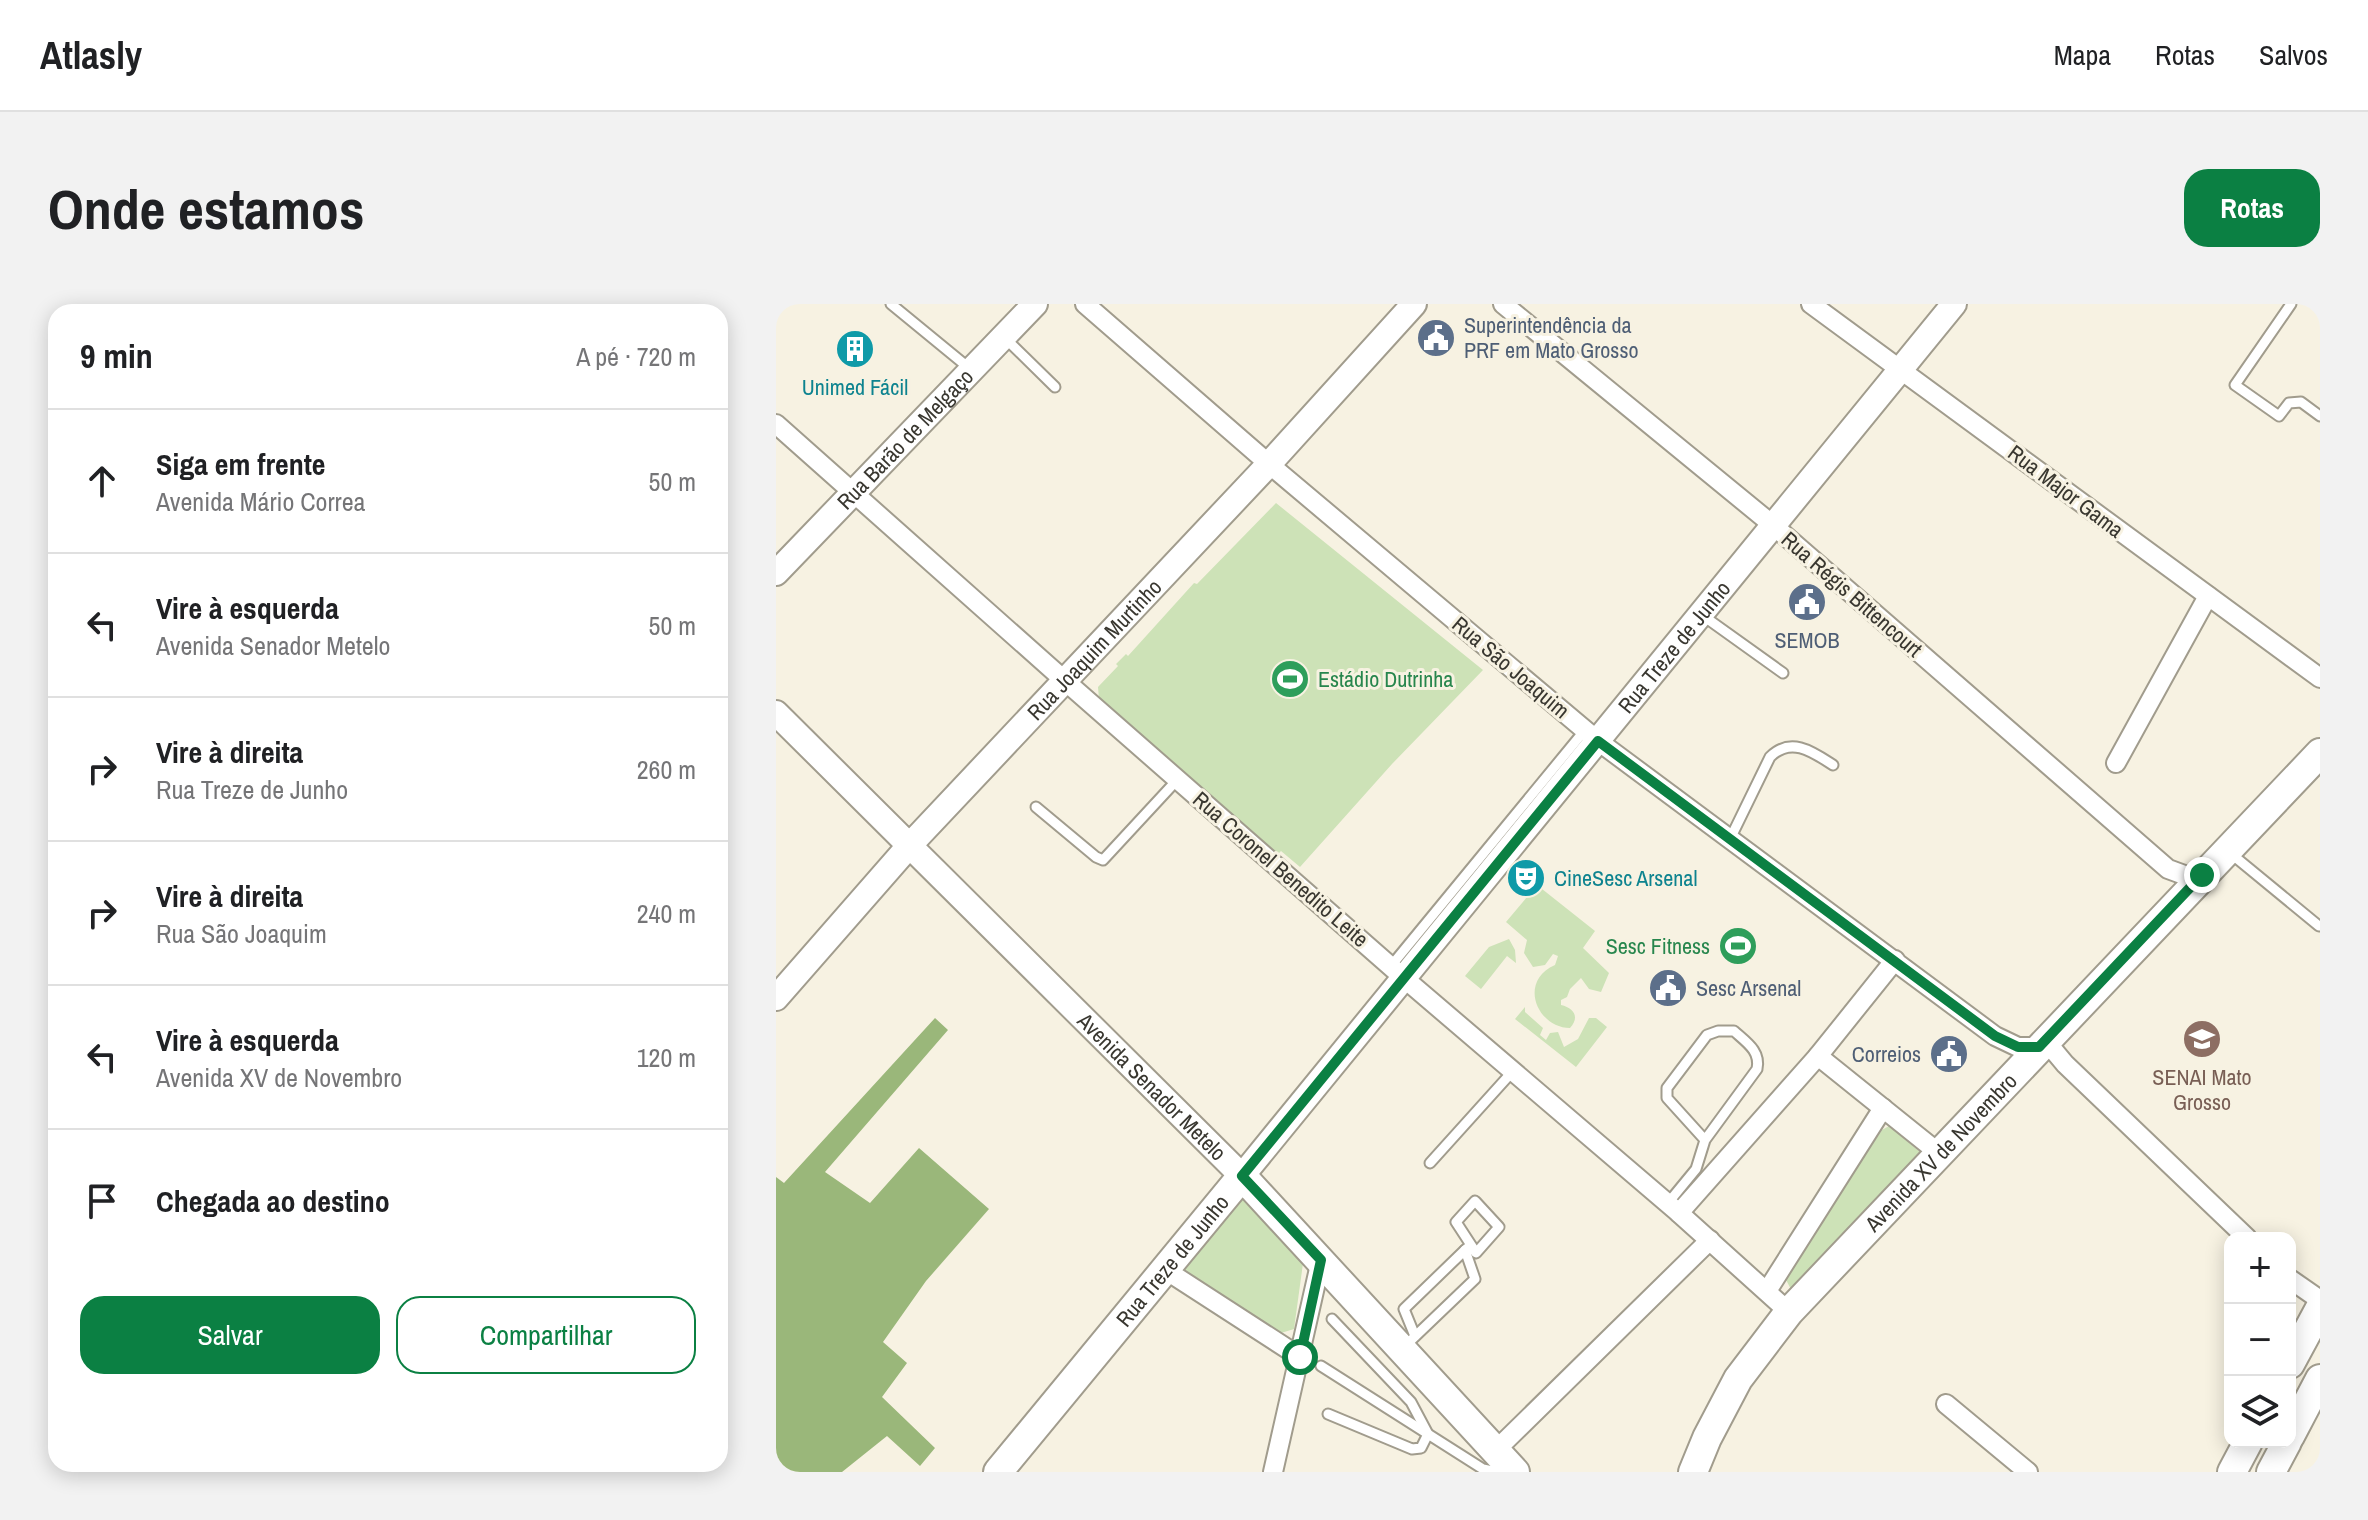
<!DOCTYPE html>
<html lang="pt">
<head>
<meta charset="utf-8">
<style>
  body { margin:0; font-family:"Archivo Narrow",sans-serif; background:#f2f2f2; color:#202124 }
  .controls { position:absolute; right:24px; bottom:24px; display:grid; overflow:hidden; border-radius:16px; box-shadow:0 4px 20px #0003 }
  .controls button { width:72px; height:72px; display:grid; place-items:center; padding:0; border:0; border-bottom:2px solid #e0e0e0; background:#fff; color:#202124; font:40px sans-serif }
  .stop { position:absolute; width:24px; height:24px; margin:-18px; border:6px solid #0b8043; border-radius:50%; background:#fff }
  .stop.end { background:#0b8043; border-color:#fff; box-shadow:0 2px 8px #0008 }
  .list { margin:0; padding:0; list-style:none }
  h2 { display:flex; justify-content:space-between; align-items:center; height:104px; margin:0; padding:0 32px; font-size:34px }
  h2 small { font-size:26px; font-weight:400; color:#757577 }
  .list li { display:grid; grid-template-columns:52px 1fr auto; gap:24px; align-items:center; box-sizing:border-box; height:144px; padding:0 32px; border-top:2px solid #e0e0e0 }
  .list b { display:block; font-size:30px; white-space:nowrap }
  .list p { margin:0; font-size:26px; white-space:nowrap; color:#757577 }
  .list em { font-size:26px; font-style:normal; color:#757577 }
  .actions { display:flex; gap:16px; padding:24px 32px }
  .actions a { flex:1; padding:18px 0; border:2px solid #0b8043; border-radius:24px; text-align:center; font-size:28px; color:#0b8043 }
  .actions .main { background:#0b8043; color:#fff }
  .icon { flex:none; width:44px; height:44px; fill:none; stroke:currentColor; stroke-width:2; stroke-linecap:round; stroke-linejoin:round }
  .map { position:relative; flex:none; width:1544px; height:1168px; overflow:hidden; border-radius:24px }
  header { display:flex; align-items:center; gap:48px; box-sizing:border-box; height:112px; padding:0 40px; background:#fff; border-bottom:2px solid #e0e0e0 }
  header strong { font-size:38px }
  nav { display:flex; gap:44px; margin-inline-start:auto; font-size:28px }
  .intro { display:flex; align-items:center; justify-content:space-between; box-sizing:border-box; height:192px; padding:0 48px }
  h1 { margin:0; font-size:56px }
  .button { padding:20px 36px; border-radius:24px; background:#0b8043; color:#fff; font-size:28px; font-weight:700 }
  main { display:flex; gap:48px; padding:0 48px }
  aside { flex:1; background:#fff; border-radius:24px; box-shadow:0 4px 20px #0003 }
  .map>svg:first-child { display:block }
  .green { fill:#cde2b7 }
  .forest { fill:#9ab77a }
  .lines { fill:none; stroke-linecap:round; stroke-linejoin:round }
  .lane-casing { stroke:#a19c8d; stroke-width:13 }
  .street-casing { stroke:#a19c8d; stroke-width:22 }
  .secondary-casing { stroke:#a19c8d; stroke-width:28 }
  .primary-casing { stroke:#a19c8d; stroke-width:32 }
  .lane { stroke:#fff; stroke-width:9 }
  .street { stroke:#fff; stroke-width:18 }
  .secondary { stroke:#fff; stroke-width:24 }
  .primary { stroke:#fff; stroke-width:28 }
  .route { stroke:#0b8043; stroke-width:10 }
  .labels { text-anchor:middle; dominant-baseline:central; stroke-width:6; stroke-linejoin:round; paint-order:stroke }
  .service-label { font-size:22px; fill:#4e5e75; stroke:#f7f2e2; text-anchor:start }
  .culture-label { font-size:22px; fill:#0d838f; stroke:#f7f2e2 }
  .street-label { font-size:22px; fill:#393730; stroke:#f7f2e2 }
  .leisure-label { font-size:22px; fill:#27864d; stroke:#f7f2e2; text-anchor:start }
  .education-label { font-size:22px; fill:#785e54; stroke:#f7f2e2 }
</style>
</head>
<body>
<header>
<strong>Atlasly</strong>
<nav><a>Mapa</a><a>Rotas</a><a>Salvos</a></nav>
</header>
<div class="intro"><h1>Onde estamos</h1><a class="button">Rotas</a></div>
<main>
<aside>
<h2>9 min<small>A pé · 720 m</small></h2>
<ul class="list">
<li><svg class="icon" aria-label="ahead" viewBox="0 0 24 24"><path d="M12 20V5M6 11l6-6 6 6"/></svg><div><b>Siga em frente</b><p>Avenida Mário Correa</p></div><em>50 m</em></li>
<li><svg class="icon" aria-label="left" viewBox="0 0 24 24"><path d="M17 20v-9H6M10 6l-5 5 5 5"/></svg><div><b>Vire à esquerda</b><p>Avenida Senador Metelo</p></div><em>50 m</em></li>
<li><svg class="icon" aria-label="right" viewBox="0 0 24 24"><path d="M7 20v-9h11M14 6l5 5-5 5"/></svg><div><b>Vire à direita</b><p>Rua Treze de Junho</p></div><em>260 m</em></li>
<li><svg class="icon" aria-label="right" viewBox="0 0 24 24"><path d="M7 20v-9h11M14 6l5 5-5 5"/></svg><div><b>Vire à direita</b><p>Rua São Joaquim</p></div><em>240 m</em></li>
<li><svg class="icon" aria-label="left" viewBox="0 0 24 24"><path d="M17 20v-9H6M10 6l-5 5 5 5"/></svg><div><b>Vire à esquerda</b><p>Avenida XV de Novembro</p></div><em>120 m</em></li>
<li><svg class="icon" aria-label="arrive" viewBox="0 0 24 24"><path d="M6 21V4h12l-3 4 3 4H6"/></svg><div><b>Chegada ao destino</b></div></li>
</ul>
<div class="actions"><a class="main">Salvar</a><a>Compartilhar</a></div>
</aside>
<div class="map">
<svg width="1544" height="1168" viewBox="0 0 1544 1168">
  <rect width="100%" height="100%" fill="#f7f2e2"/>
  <g class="green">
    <path d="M500,199L707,366L616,460L524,563L505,547L502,550L323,395L322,383L342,362L340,360L350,350L352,352L418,279L421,280Z"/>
    <path d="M761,581L819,627L807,644L833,669L825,688L813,685L805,674L794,685L791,693L785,696V701C798,704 804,713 794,724C762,724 741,678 779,661L782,652L777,650L769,661L757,663L748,649L751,636L730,618Z"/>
    <path d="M733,635L739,646L740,659L731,652L705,685L689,672L713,643Z"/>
    <path d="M749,703V708L767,724L764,731L770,736L774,729L782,728L788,743L802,735L813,714H820L831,723L800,763L739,715Z"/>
    <path d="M1113,822L1144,848L1044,955L1017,989L1009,974L1015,963L1106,826Z"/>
    <path d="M463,894H473L528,952L518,1025L505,1029L491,1022L409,971L405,963Z"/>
  </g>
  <path class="forest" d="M159,714L172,726L49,868L94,899L143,844L213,905L150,977L107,1038L131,1059L106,1093L159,1144L144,1162L111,1132L66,1168H0V873L8,879Z"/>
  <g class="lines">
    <defs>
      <g id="lane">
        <path d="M115,0L193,64"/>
        <path d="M1515,0L1459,81L1503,112L1513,99L1525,98L1544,112"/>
        <path d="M228,33L279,83"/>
        <path d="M926,311L1007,369"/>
        <path d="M260,503L320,553L327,556L402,475"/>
        <path d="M955,533L994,453C1015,432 1037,448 1057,461"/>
        <path d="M1453,548L1543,622"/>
        <path d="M615,662L809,426"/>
        <path d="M654,859L737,767"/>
        <path d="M892,899L920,865L929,836L891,794V784L931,731L942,727H958C970,738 985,747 981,765L929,836"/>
        <path d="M639,1032L628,1005L689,946"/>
        <path d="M629,1042L699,975L689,946L695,941L680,918L699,897L723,923L700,949L695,941"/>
        <path d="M545,1062L707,1165L716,1167L728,1159"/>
        <path d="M552,1110L636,1145L645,1144L652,1130L635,1098L556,1015"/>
      </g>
      <g id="street">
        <path d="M309,0L493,160L822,437L1219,732L1242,743H1263"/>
        <path d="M727,0L998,222L1392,565L1411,572L1426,571"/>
        <path d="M1035,0L1544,374"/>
        <path d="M0,120L288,376L629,675L903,909L1013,1008"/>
        <path d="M1340,459L1432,292"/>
        <path d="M1269,736L1289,760L1471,934"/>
        <path d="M1042,752L1164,850"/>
        <path d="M903,909L1042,752L1119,656"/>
        <path d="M388,965L524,1053"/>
        <path d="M1514,975L1544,996"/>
        <path d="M991,987L1107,804"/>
        <path d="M1170,1100L1252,1168"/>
        <path d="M720,1146L934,936"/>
        <path d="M497,1168L545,956"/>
      </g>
      <g id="secondary">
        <path id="s1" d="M0,269L259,0"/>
        <path id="s2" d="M0,409L466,872L1178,0"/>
        <path id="s3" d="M0,694L133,542L493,160L638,0"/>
      </g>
      <g id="primary">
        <path d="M1514,1060L1544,1004"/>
        <path d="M1514,1132L1544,1075"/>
        <path id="s4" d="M222,1168L466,872L739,1168"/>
        <path id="s5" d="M917,1168L931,1134L962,1075L1013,1008L1544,449"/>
        <path d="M1456,1168L1472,1138"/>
        <path d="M1495,1168L1511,1138"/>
      </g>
    </defs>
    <use href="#lane" class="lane-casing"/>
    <use href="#street" class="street-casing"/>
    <use href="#secondary" class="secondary-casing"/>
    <use href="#primary" class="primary-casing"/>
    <use href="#lane" class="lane"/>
    <use href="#street" class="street"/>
    <use href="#secondary" class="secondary"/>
    <use href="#primary" class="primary"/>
  </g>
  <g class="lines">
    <path class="route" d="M524,1053L545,956L466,872L822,437L1219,732L1242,743H1263L1426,571"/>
  </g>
  <defs>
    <symbol id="civic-disc" viewBox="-11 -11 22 22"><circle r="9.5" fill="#5c6f8a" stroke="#f7f2e2"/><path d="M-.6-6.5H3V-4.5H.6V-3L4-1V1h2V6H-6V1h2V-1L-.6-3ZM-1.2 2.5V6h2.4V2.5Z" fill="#fff"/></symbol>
    <symbol id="building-disc" viewBox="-11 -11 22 22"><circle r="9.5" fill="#0f9aa8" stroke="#f7f2e2"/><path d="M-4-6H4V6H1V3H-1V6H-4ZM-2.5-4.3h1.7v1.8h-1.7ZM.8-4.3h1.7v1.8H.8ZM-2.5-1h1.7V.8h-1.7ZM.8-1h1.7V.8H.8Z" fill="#fff"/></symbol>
    <symbol id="stadium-disc" viewBox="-11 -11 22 22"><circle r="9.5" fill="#2e9e5b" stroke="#f7f2e2"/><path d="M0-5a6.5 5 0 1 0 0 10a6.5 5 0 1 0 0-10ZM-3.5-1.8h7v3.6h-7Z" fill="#fff"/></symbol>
    <symbol id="theatre-disc" viewBox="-11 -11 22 22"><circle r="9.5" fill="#0f9aa8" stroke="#f7f2e2"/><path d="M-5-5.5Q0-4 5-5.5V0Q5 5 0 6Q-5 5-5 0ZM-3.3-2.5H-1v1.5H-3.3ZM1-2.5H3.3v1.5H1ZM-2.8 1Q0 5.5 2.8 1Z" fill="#fff"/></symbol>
    <symbol id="university-disc" viewBox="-11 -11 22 22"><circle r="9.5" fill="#8d6e63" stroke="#f7f2e2"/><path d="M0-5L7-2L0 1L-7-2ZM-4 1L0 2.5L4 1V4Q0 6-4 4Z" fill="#fff"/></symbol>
  </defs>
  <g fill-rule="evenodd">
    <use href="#civic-disc" x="638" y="12" width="44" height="44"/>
    <use href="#building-disc" x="57" y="23" width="44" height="44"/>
    <use href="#civic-disc" x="1009" y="276" width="44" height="44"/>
    <use href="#stadium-disc" x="492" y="353" width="44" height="44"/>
    <use href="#theatre-disc" x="728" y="552" width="44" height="44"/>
    <use href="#stadium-disc" x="940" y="620" width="44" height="44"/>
    <use href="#civic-disc" x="870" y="662" width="44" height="44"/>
    <use href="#university-disc" x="1404" y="713" width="44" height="44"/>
    <use href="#civic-disc" x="1151" y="728" width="44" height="44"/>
  </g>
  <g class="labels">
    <g class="service-label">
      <text x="688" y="21">Superintendência da<tspan x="688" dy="25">PRF em Mato Grosso</tspan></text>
      <text x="1031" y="336" text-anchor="middle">SEMOB</text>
      <text x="920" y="684">Sesc Arsenal</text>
      <text x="1145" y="750" text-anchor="end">Correios</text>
    </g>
    <g class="culture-label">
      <text x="79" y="83">Unimed Fácil</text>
      <text x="778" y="574" text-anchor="start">CineSesc Arsenal</text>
    </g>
    <g class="street-label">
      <text stroke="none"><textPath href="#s1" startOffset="186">Rua Barão de Melgaço</textPath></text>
      <text transform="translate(1290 187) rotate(37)">Rua Major Gama</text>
      <text transform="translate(1076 290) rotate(41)">Rua Régis Bittencourt</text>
      <text stroke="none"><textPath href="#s2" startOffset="1340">Rua Treze de Junho</textPath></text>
      <text stroke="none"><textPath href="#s3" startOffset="472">Rua Joaquim Murtinho</textPath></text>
      <text transform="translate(735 363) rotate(40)">Rua São Joaquim</text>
      <text transform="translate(505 565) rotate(41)">Rua Coronel Benedito Leite</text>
      <text stroke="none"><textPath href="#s2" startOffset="530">Avenida Senador Metelo</textPath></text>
      <text stroke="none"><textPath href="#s5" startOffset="408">Avenida XV de Novembro</textPath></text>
      <text stroke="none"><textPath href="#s4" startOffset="274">Rua Treze de Junho</textPath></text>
    </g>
    <g class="leisure-label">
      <text x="542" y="375">Estádio Dutrinha</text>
      <text x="934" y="642" text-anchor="end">Sesc Fitness</text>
    </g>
    <g class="education-label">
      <text x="1426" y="773">SENAI Mato<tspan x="1426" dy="25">Grosso</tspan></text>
    </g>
  </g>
</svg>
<div class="controls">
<button>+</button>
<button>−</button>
<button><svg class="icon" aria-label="layers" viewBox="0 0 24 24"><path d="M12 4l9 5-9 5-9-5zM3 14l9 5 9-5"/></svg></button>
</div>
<div class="stop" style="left:524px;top:1053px"></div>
<div class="stop end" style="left:1426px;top:571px"></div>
</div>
</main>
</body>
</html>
